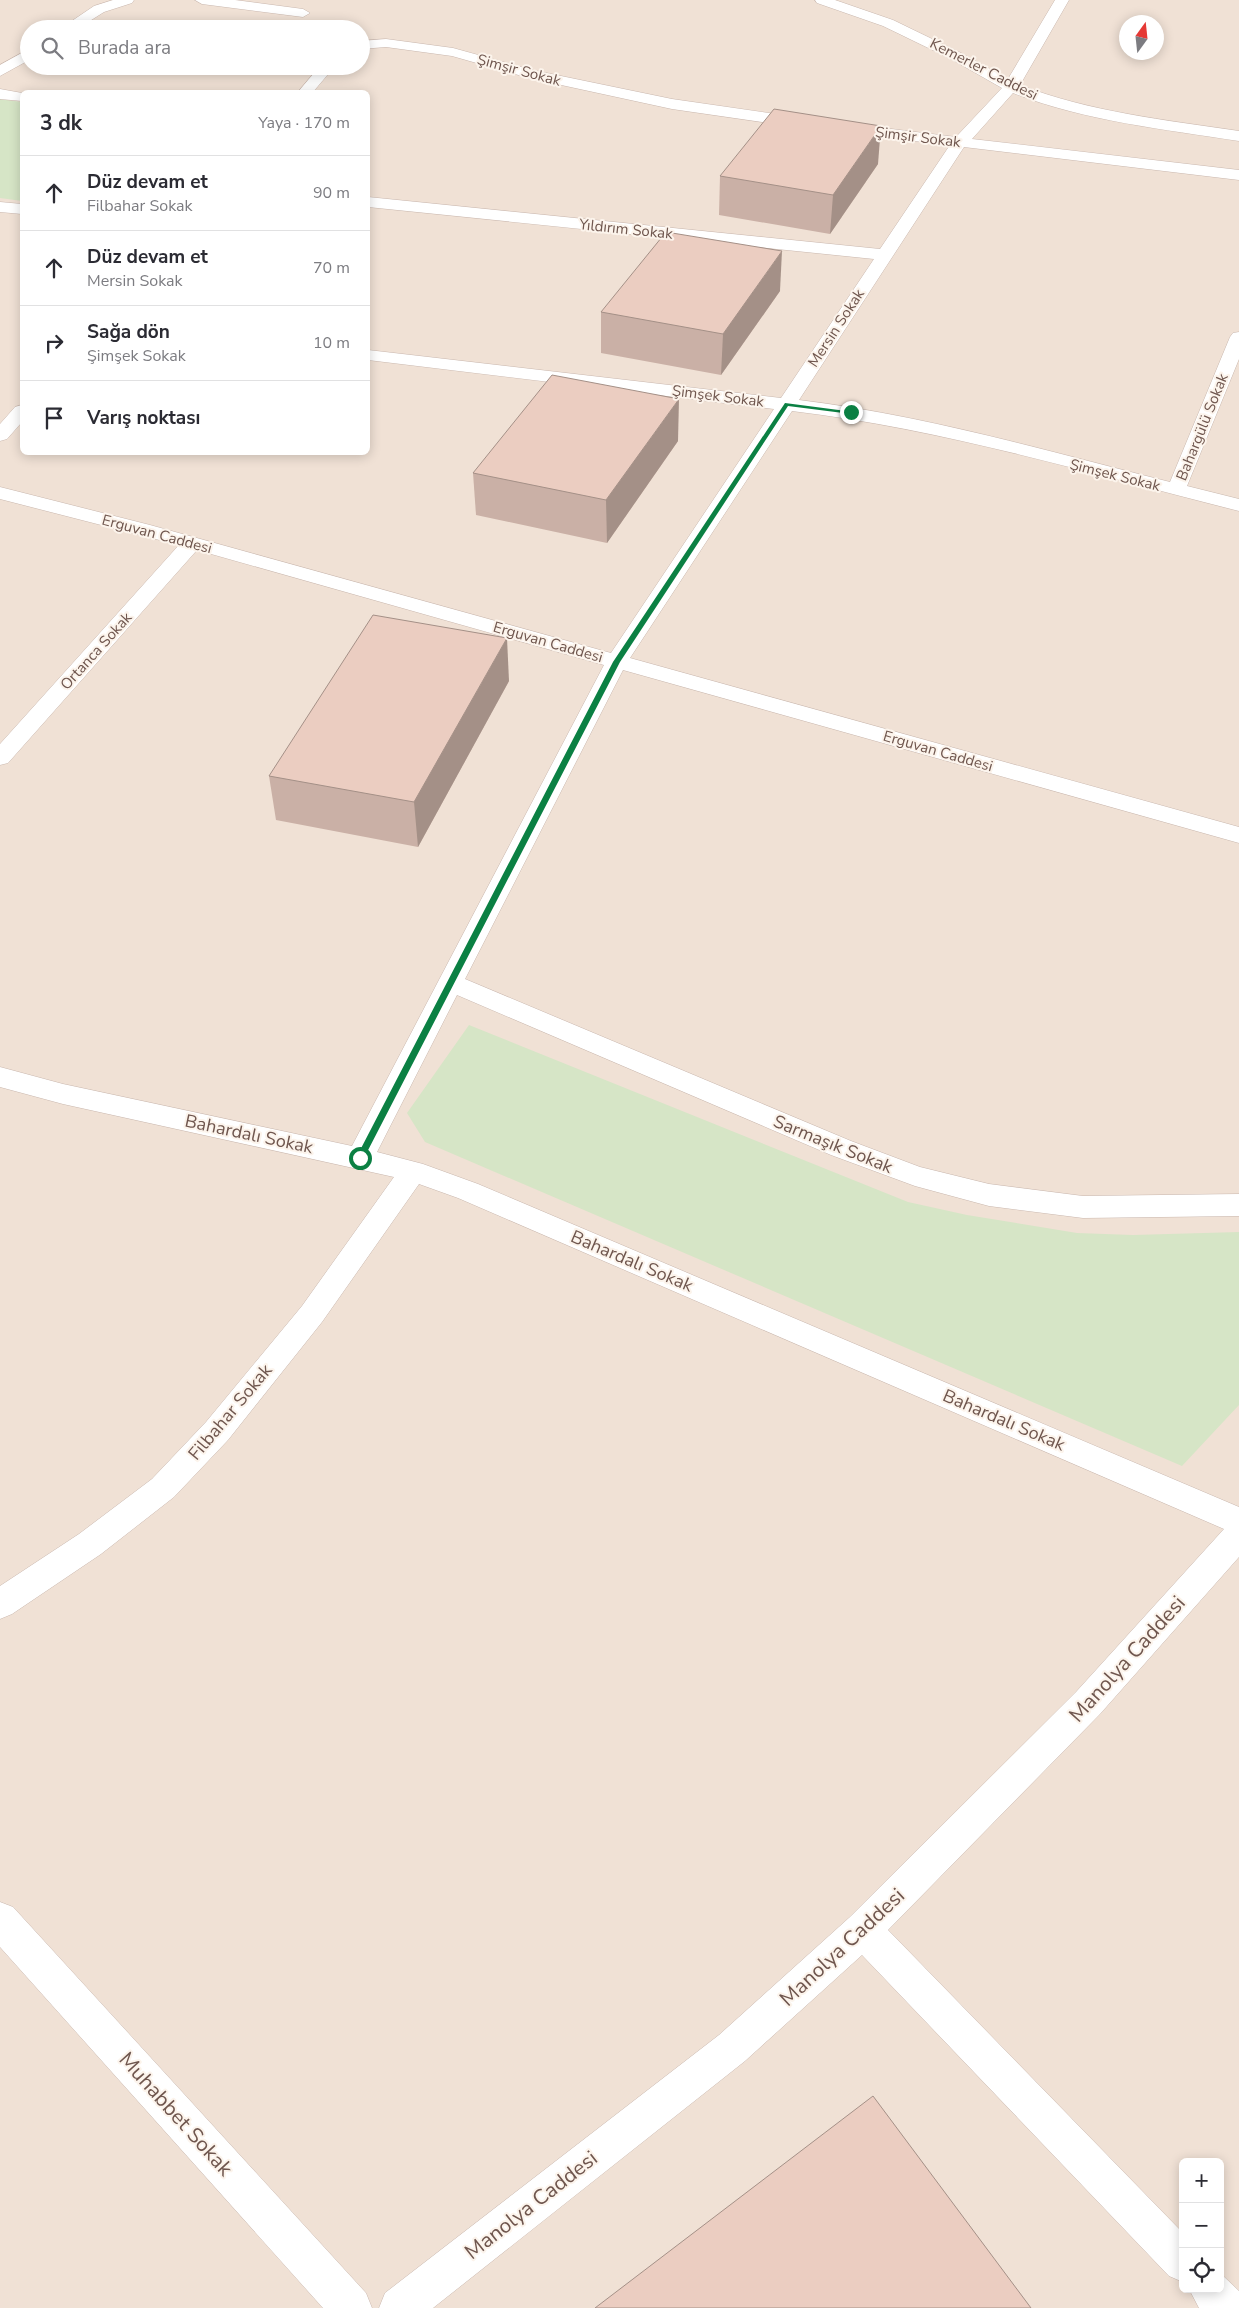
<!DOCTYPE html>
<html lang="tr">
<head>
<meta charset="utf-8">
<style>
  body { margin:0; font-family:"Nunito Sans",sans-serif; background:#f7f7f7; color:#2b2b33 }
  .controls { position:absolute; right:15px; bottom:15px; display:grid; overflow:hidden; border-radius:8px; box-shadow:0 2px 12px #0003 }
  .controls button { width:45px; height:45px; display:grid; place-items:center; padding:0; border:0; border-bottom:1px solid #e1e1e2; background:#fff; color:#2b2b33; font:25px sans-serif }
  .compass { position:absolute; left:1119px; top:15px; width:45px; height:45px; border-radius:50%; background:#fff; box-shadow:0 2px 12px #0003; rotate:15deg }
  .stop { position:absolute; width:15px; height:15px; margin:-11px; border:4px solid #0b8043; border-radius:50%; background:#fff }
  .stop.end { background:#0b8043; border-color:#fff; box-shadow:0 1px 5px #0008 }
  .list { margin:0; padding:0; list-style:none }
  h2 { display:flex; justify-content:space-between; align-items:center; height:65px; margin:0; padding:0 20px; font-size:21px }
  h2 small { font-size:16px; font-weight:400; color:#7c7c81 }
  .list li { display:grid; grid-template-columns:32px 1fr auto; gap:15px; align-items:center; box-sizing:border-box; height:75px; padding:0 20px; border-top:1px solid #e1e1e2 }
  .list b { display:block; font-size:19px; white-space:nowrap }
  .list p { margin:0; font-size:16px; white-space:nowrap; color:#7c7c81 }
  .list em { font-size:16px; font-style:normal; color:#7c7c81 }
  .icon { flex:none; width:28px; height:28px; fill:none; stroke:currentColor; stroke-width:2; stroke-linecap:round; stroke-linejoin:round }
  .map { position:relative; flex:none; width:1239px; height:2308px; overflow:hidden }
  .search { position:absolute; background:#fff; box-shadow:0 2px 12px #0003; left:20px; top:20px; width:350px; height:55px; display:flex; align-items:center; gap:12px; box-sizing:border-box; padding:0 18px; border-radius:28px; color:#7c7c81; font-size:19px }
  .panel { position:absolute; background:#fff; box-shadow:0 2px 12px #0003; left:20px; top:90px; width:350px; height:365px; border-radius:8px }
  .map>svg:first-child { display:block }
  .residential { fill:#f0e1d5; fill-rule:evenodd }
  .green { fill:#d6e5c6 }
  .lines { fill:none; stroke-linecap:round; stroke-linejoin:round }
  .minor-casing { stroke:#c9b7ae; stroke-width:1 }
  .minor { fill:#fff; fill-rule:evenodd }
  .wall { fill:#cab0a6 }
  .shaded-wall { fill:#a49087 }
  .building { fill:#ebcdc1; stroke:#a49087 }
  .route { fill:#0b8043 }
  .labels { text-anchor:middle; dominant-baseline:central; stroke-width:4; stroke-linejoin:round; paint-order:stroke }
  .far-street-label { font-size:15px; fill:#6f564e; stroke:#fcf4ec }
  .street-label { font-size:18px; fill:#6f564e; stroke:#fcf4ec }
  .near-street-label { font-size:21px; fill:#6f564e; stroke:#fcf4ec }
</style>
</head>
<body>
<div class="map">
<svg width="1239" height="2308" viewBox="0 0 1239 2308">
  <rect width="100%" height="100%" fill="#f9efe6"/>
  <path class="residential" d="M0,0H1239V2308H0ZM1126,22H1156V52H1126ZM29,29H361V66H29ZM22,92H368V452H22ZM1183,2162H1220V2289H1183Z"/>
  <g class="green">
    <path d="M0,99L22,102V201L0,198Z"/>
    <path d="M469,1025L908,1202L967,1215L1077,1233L1133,1235L1239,1232V1405L1182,1466L425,1142L407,1113Z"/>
  </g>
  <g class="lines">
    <defs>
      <g id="minor">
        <path d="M113,0H134L132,3L104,12L77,29H60L94,6Z"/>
        <path d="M195,0H235L303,9L310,13L303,17L202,4Z"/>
        <path d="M815,0H835L893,20L961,53L1008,79L1055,0H1069L1020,85C1090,112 1165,120 1239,131V141C1163,129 1085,121 1013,93L972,139L1239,170V180L964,147L799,400C924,415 1047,451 1170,482L1230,337L1233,333L1239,332V359L1187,486L1239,499V511C1092,474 943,429 792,411L630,658L1239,827V843L623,670L465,979L851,1141L920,1167L989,1184L1083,1196L1239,1194V1216L1083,1218L989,1206L915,1186L831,1155L457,995L377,1152L423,1164L478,1184L1239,1507V1557L1100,1714L888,1930L1183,2233V2282L1169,2276L862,1955L745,2061L433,2308H379L385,2293L719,2035L850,1917L1076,1692L1224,1529L458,1198L419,1184L322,1322L228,1440L174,1497L101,1554L12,1614L0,1619V1586L79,1534L152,1479L206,1422L302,1306L394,1177L63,1104L0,1087V1067L63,1084L352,1146L604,665L197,550L8,763L0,765V744L179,545L0,499V487L150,525L611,653L774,409L368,360V350L781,398L874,259L368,207V197L880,249L950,145L843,133L838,131L835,128L838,125L843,123L956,137L1002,88L951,59L883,26L817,3Z"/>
        <path d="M386,39L453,48L532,70L672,99L803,118L808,120L811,123L808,126L803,128L672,109L529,78L452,56L386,47L361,49V41Z"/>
        <path d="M29,49V60L0,76V65Z"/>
        <path d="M320,66H335L313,92H298Z"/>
        <path d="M0,89L22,93V101L0,99Z"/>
        <path d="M0,202L22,204V214L0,212Z"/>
        <path d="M22,405V422L7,439L0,441V424L15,407Z"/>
        <path d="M0,1902L13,1907L366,2293L372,2308H323L0,1947Z"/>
        <path d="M1220,2273L1239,2291V2308H1199L1189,2289H1220Z"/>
      </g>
    </defs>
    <use href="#minor" class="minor-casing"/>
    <use href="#minor" class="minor"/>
  </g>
  <g class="wall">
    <path d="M878,164L830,234L719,215L720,176Z"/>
    <path d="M780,291L721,375L601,353V312Z"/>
    <path d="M678,441L607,543L476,515L473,473Z"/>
    <path d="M509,681L418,847L276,820L269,776Z"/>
  </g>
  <g class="shaded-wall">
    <path d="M881,126L878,164L830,234L833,195Z"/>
    <path d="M782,251L780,291L721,375L723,334Z"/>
    <path d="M679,399L678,441L607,543L606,500Z"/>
    <path d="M507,638L509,681L418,847L414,802Z"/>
  </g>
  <g class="building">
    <path d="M774,109L881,126L833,195L720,176Z"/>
    <path d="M666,232L782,251L723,334L601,312Z"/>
    <path d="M552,375L679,399L606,500L473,473Z"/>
    <path d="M373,615L507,638L414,802L269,776Z"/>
    <path d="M873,2096L1031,2308H595Z"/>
  </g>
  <path class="route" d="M785,403L854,412L851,414L788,406L620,662L364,1158L363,1160H357L356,1158L613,662Z"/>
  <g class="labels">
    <g class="far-street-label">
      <text transform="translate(984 69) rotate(27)">Kemerler Caddesi</text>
      <text transform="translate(519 70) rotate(15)">Şimşir Sokak</text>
      <text transform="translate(918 137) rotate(7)">Şimşir Sokak</text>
      <text transform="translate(626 229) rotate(6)">Yıldırım Sokak</text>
      <text transform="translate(836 328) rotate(-57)">Mersin Sokak</text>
      <text transform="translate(718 396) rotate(7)">Şimşek Sokak</text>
      <text transform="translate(1202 427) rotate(-68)">Bahargülü Sokak</text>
      <text transform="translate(1115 475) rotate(14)">Şimşek Sokak</text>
      <text transform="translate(157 534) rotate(15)">Erguvan Caddesi</text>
      <text transform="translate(548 642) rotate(16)">Erguvan Caddesi</text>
      <text transform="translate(96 651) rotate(-48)">Ortanca Sokak</text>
      <text transform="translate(938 751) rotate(16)">Erguvan Caddesi</text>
    </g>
    <g class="street-label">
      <text transform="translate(249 1134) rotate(12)">Bahardalı Sokak</text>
      <text transform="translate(833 1144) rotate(22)">Sarmaşık Sokak</text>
      <text transform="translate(632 1261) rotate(23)">Bahardalı Sokak</text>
      <text transform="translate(230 1412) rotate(-50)">Filbahar Sokak</text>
      <text transform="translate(1004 1420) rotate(23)">Bahardalı Sokak</text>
    </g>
    <g class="near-street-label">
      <text transform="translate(1127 1659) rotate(-48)">Manolya Caddesi</text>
      <text transform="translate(842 1947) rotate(-43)">Manolya Caddesi</text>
      <text transform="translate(176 2114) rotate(48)">Muhabbet Sokak</text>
      <text transform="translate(531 2205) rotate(-38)">Manolya Caddesi</text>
    </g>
  </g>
</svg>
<div class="controls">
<button>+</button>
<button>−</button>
<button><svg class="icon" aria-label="locate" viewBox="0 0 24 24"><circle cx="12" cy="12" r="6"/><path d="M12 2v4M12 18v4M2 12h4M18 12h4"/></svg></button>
</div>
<svg class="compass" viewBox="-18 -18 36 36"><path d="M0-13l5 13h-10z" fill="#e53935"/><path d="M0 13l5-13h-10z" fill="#7c7c81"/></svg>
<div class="stop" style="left:360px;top:1158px"></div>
<div class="stop end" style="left:851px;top:412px"></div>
<div class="search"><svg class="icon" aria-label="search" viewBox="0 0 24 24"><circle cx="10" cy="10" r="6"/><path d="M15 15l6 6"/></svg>Burada ara</div>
<section class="panel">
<h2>3 dk<small>Yaya · 170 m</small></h2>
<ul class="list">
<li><svg class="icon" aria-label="ahead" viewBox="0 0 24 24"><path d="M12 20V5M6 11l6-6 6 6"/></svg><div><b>Düz devam et</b><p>Filbahar Sokak</p></div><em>90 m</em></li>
<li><svg class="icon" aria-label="ahead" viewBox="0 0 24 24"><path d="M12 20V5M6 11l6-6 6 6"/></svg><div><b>Düz devam et</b><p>Mersin Sokak</p></div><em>70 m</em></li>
<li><svg class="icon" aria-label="right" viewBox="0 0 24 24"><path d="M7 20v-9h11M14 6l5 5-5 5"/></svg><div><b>Sağa dön</b><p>Şimşek Sokak</p></div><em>10 m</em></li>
<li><svg class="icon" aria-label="arrive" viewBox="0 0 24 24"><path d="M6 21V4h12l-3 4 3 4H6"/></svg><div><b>Varış noktası</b></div></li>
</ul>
</section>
</div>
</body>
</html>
